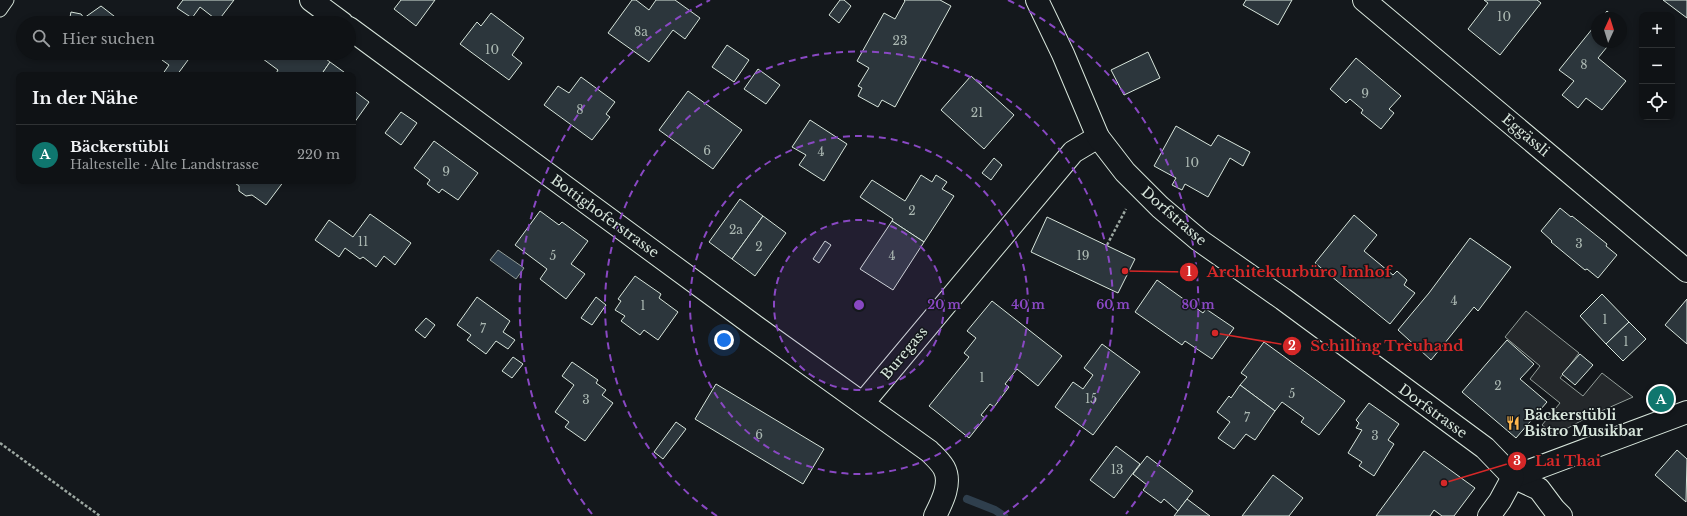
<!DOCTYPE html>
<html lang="de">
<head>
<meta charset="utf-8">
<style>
  body { margin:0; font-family:"Libre Baskerville",serif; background:#181b1e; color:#f1f3f6 }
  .controls { position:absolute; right:12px; top:12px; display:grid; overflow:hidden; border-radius:8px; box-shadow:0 2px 6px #0003 }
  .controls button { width:36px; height:36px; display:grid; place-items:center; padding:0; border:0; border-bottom:1px solid #2f3234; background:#0f1215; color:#f1f3f6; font:20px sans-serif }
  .compass { position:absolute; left:1591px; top:12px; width:36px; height:36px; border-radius:50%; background:#0f1215; box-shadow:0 2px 6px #0003; rotate:4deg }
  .you { position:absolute; left:724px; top:340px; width:14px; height:14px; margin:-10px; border:3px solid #fff; border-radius:50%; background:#1a73e8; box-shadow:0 0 0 6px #1a73e833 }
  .badge { display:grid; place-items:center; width:26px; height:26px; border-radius:50%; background:#0f766e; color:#fff; font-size:13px; font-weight:700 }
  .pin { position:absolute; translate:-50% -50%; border:2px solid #fff; box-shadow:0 1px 4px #0006 }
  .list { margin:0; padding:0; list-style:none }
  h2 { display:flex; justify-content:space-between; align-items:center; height:52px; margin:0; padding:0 16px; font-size:17px }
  h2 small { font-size:13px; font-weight:400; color:#9b9ea0 }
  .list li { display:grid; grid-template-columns:26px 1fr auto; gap:12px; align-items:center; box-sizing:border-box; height:60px; padding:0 16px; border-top:1px solid #2f3234 }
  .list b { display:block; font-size:15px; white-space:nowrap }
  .list p { margin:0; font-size:13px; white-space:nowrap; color:#9b9ea0 }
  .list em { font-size:13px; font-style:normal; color:#9b9ea0 }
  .icon { flex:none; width:22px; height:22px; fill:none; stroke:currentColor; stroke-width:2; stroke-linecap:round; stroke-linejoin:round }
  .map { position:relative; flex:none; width:1687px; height:516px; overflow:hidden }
  .search { position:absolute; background:#0f1215; box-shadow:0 2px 6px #0003; left:16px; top:16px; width:340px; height:44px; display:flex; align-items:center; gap:10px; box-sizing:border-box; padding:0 14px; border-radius:22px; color:#9b9ea0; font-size:15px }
  .panel { position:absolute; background:#0f1215; box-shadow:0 2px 6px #0003; left:16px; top:72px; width:340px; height:112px; border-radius:8px }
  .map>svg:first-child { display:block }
  .parking { fill:#24282b; stroke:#939e99 }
  .water { fill:#2f3f4d; stroke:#939e99 }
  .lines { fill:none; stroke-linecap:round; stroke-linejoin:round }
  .stream { stroke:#2f3f4d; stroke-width:8 }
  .building { fill:#2c363c; stroke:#d8e6dc }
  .service-casing { stroke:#d8e6dc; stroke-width:15 }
  .minor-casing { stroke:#d8e6dc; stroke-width:24 }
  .tertiary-casing { stroke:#d8e6dc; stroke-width:24 }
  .secondary-casing { stroke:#d8e6dc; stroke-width:24 }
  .path { stroke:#9da8a2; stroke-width:2.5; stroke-dasharray:3 2; stroke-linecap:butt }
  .service { stroke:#14181c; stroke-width:13 }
  .minor { stroke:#14181c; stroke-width:22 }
  .tertiary { stroke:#14181c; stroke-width:22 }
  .secondary { stroke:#14181c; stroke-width:22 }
  .ring { fill:none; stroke:#8948c3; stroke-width:2; stroke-dasharray:7 5 }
  .labels { text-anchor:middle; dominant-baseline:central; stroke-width:3; stroke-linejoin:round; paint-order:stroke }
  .number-label { font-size:12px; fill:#adbab4 }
  .street-label { font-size:14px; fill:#d8e6dc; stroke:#14181c }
  .poi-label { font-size:14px; font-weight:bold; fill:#d8e6dc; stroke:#14181c; text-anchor:start }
  .centre { fill:#8948c3; stroke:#14181c; stroke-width:2 }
  .ring-label { font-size:12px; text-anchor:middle; font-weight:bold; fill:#8948c3; stroke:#14181c; stroke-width:3; stroke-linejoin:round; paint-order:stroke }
  .leader { fill:none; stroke:#d62828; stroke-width:1.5 }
  .callout-dot { fill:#d62828; stroke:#14181c; stroke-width:1.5 }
  .mark-label { font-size:12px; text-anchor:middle; font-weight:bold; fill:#fff }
  .callout-label { font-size:15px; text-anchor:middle; font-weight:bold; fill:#d62828; stroke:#14181c; stroke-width:3; stroke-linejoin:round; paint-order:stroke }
</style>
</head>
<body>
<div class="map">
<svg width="1687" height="516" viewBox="0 0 1687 516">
  <rect width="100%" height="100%" fill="#14181c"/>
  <path class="parking" d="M1526,311L1579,353L1560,378L1583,396L1602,373L1633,397L1590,416L1555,435L1542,425L1560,403L1530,379L1540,366L1505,337Z"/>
  <path class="water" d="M498,250L524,268L516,279L490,260Z"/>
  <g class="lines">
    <path class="stream" d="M967,499L995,510L1004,516"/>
  </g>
  <g class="building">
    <path d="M183,0H234L218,21L200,7L192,18L177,8Z"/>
    <path d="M401,0H435L416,26L394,9Z"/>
    <path d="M632,0H636L649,10L656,0H675L700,18L685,39L673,30L649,62L608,33Z"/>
    <path d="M840,0H844L851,6L839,23L829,15Z"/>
    <path d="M904,0H940L951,6L895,107L882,100L878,107L858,96L862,88L858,86L869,68L857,61L884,13L895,19L905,1Z"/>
    <path d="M1246,0H1292L1278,25L1243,5Z"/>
    <path d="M1484,0H1537L1541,3L1500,55L1468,29L1488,3Z"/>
    <path d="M1663,0H1687V18Z"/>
    <path d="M101,6L123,23H70L69,22L71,12L81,14L84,18Z"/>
    <path d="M1607,11L1615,18H1601Z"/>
    <path d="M491,13L524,38L512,55L522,63L509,80L460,44L477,22L481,26Z"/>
    <path d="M1597,23V42H1611L1598,58L1626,81L1602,110L1586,98L1578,108L1562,95L1574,81L1559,70Z"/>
    <path d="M727,45L749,60L734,82L712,67Z"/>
    <path d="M1148,52L1160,78L1124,95L1111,70Z"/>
    <path d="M83,53H98L95,56H86Z"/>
    <path d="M167,53H179L188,60L177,75H162L169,65L162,60Z"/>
    <path d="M255,53H318L330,62L321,75H275L278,70Z"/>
    <path d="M1356,58L1401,96L1389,109L1394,113L1381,129L1361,113L1363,110L1350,99L1346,103L1330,89Z"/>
    <path d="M330,62L348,75H321Z"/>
    <path d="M758,69L780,85L766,104L744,89Z"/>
    <path d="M971,76L1014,115L984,149L941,110Z"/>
    <path d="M581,77L615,102L606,114L610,117L592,140L544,105L558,86L569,93Z"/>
    <path d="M353,90L369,102L354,123L353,122Z"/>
    <path d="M688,91L742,130L713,169L659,130Z"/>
    <path d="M401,112L417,123L401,145L385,133Z"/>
    <path d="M810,120L847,144L824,181L799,165L806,155L792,147Z"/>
    <path d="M1176,126L1211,146L1218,135L1250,152L1243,166L1230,158L1208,197L1185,184L1182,190L1172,185L1176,178L1154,166Z"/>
    <path d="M434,141L478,173L458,200L442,189L439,193L427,184L430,180L414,168Z"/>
    <path d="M994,158L1002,165L991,180L982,173Z"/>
    <path d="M921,175L932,182L936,175L947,182L942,189L954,196L924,242L892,221L893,219L860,197L872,180L905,201Z"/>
    <path d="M232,181H284L266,205L252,195L246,196L239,191V186Z"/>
    <path d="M740,199L763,216L732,259L709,242Z"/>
    <path d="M1560,208L1571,217L1572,216L1607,244L1606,246L1617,255L1598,278L1587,269L1585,270L1551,242L1552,241L1541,231Z"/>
    <path d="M540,211L559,225L562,222L588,241L571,264L585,274L566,299L540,279L547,269L515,245Z"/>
    <path d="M370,214L411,243L395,265L384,256L376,267L363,257L360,259L345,248L339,257L315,240L329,220L353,237Z"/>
    <path d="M1354,215L1377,235L1364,251L1393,275L1397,271L1407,280L1404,285L1415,293L1390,324L1315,263Z"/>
    <path d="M763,216L786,233L755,276L732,259Z"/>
    <path d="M1047,217L1135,259L1118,293L1031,252Z"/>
    <path d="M892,221L924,242L893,290L860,269Z"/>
    <path d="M1470,238L1511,267L1478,311L1474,307L1431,360L1398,330L1429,293Z"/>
    <path d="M825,241L831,245L819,263L813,259Z"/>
    <path d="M635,276L661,294L659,298L678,312L658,340L644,330L640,335L621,321L625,316L615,310L621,301L618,299Z"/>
    <path d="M1157,280L1203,313L1206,309L1234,328L1212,359L1185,341L1182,345L1135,312Z"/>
    <path d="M1602,294L1629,322L1606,344L1580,316Z"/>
    <path d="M477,297L510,321L503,332L515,340L508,349L496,341L486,354L467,340L471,335L457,325Z"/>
    <path d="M596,297L606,305L592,325L581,318Z"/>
    <path d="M1687,299V344L1665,325Z"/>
    <path d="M992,301L1062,356L1038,386L1017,369L1005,384L1009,387L994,407L990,404L981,415L985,418L969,438L929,406L969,357L964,353L976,338L967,331Z"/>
    <path d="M426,318L435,325L425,338L415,330Z"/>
    <path d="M1629,322L1646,339L1623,361L1606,344Z"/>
    <path d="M1507,340L1534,364L1520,379L1547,402L1516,438L1462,392Z"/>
    <path d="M1264,342L1345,401L1319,435L1301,422L1304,418L1282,402L1275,411L1240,385L1247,377L1241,373Z"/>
    <path d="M1102,344L1140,372L1093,435L1055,407L1073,382L1083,389L1093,375L1084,368Z"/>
    <path d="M1580,354L1593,365L1575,385L1562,374Z"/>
    <path d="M513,357L523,364L512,378L502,371Z"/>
    <path d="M572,362L598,380L596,383L606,390L602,395L613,403L585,441L565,427L569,422L555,412L574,385L562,376Z"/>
    <path d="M716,384L824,449L803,484L695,419Z"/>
    <path d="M1240,385L1275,411L1255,440L1246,434L1234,449L1218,438L1230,422L1217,412L1229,396L1231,398Z"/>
    <path d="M1369,403L1399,424L1388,440L1394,444L1374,476L1359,466L1362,462L1348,453L1362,430L1356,428L1359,423L1356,420Z"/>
    <path d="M676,422L686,429L663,459L654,452Z"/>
    <path d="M1116,446L1140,464L1114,498L1090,480Z"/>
    <path d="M1677,450L1687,459L1686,502L1655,475Z"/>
    <path d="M1424,451L1475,488L1454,516H1442L1434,510L1430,516H1376Z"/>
    <path d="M1147,456L1193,491L1178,511L1164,499L1161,503L1143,490L1147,485L1133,474Z"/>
    <path d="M1273,475L1303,498L1289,516H1242Z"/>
    <path d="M1187,499L1210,516H1174Z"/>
  </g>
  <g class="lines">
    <defs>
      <path id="service" d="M0,10L7,0"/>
      <g id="minor">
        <path d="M311,0L342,23"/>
        <path d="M1364,0L1687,271"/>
        <path d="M349,28L756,327L929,451C934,456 940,461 944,468C952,483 942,502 935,516"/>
        <path d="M863,403L1073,152L1098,137"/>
        <path d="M1513,477L1539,489L1554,509L1561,516"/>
      </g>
      <path id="tertiary" d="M1513,477L1687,412"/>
      <path id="secondary" d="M1037,0L1063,54L1098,137L1125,172L1160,207L1199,240L1283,299L1485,448L1513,477L1500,501L1489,516"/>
    </defs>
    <use href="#service" class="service-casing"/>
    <use href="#minor" class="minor-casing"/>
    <use href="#tertiary" class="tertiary-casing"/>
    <use href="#secondary" class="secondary-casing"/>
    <g class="path">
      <path d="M1107,245L1126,209"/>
      <path d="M0,443L100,516"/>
    </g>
    <use href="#service" class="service"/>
    <use href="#minor" class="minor"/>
    <use href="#tertiary" class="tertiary"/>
    <use href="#secondary" class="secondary"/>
  </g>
  <circle cx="859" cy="305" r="85" fill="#8948c3" fill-opacity=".12"/>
  <g class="ring">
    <circle cx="859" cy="305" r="85"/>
    <circle cx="859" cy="305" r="169"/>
    <path d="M717 516A254 254 0 1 1 1001 516"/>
    <path d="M592 514A339 339 0 0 1 710 0M1008 0A339 339 0 0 1 1126 514"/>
  </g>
  <defs>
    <symbol id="restaurant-bare" viewBox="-9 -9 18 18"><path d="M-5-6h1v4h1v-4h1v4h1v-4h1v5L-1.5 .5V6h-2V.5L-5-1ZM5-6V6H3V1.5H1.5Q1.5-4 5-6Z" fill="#ffb74d" stroke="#14181c" stroke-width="2.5" paint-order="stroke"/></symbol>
  </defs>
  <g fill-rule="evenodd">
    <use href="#restaurant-bare" x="1503" y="413" width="20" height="20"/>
  </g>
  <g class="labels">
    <g class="number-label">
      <text x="1504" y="16">10</text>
      <text x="641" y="31">8a</text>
      <text x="900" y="40">23</text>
      <text x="492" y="49">10</text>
      <text x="1584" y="64">8</text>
      <text x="1365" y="93">9</text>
      <text x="580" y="109">8</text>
      <text x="977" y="112">21</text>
      <text x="707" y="150">6</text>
      <text x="821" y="151">4</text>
      <text x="1192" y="162">10</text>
      <text x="446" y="171">9</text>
      <text x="912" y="210">2</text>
      <text x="736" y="229">2a</text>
      <text x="363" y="241">11</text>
      <text x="1579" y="243">3</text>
      <text x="759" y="246">2</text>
      <text x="553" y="255">5</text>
      <text x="892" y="255">4</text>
      <text x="1083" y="255">19</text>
      <text x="1454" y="300">4</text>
      <text x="643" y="305">1</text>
      <text x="1605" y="319">1</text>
      <text x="483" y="328">7</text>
      <text x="1626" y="341">1</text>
      <text x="982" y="377">1</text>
      <text x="1498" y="385">2</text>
      <text x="1292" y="393">5</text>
      <text x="1091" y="398">15</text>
      <text x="586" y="399">3</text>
      <text x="1247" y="417">7</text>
      <text x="759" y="434">6</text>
      <text x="1375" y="435">3</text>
      <text x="1117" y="469">13</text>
    </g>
    <g class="street-label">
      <text transform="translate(1526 135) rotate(40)">Eggässli</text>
      <text transform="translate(605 216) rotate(36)">Bottighoferstrasse</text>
      <text transform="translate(1174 216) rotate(41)">Dorfstrasse</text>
      <text transform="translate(904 353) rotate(-50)">Buregass</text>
      <text transform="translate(1433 411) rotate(36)">Dorfstrasse</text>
    </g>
    <g class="poi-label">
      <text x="1524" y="415">Bäckerstübli<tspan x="1524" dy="16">Bistro Musikbar</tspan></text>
    </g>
  </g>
  <circle cx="859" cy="305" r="6" class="centre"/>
  <g class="ring-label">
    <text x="944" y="309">20 m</text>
    <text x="1028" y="309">40 m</text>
    <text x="1113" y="309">60 m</text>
    <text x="1198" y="309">80 m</text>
  </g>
  <path class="leader" d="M1125 271L1189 272M1215 333L1292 346M1444 483L1517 461"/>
  <g class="callout-dot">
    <circle cx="1125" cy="271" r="4"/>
    <circle cx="1215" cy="333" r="4"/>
    <circle cx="1444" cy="483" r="4"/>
    <circle cx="1189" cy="272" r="10"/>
    <circle cx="1292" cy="346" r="10"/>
    <circle cx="1517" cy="461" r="10"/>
  </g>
  <g class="mark-label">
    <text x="1189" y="276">1</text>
    <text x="1292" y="350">2</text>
    <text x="1517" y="465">3</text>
  </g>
  <g class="callout-label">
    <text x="1299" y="277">Architekturbüro Imhof</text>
    <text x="1387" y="351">Schilling Treuhand</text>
    <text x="1568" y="466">Lai Thai</text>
  </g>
</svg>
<div class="controls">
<button>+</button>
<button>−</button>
<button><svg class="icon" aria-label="locate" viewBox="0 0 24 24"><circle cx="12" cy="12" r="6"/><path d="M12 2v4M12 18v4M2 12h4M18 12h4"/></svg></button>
</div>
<svg class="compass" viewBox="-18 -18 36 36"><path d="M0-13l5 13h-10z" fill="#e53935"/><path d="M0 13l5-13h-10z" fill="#9b9ea0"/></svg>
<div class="you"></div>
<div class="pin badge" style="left:1661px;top:399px">A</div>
<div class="search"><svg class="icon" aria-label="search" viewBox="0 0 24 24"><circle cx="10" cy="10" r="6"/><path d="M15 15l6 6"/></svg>Hier suchen</div>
<section class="panel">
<h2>In der Nähe<small></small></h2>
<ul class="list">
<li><span class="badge">A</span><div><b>Bäckerstübli</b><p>Haltestelle · Alte Landstrasse</p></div><em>220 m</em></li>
</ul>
</section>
</div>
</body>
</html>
